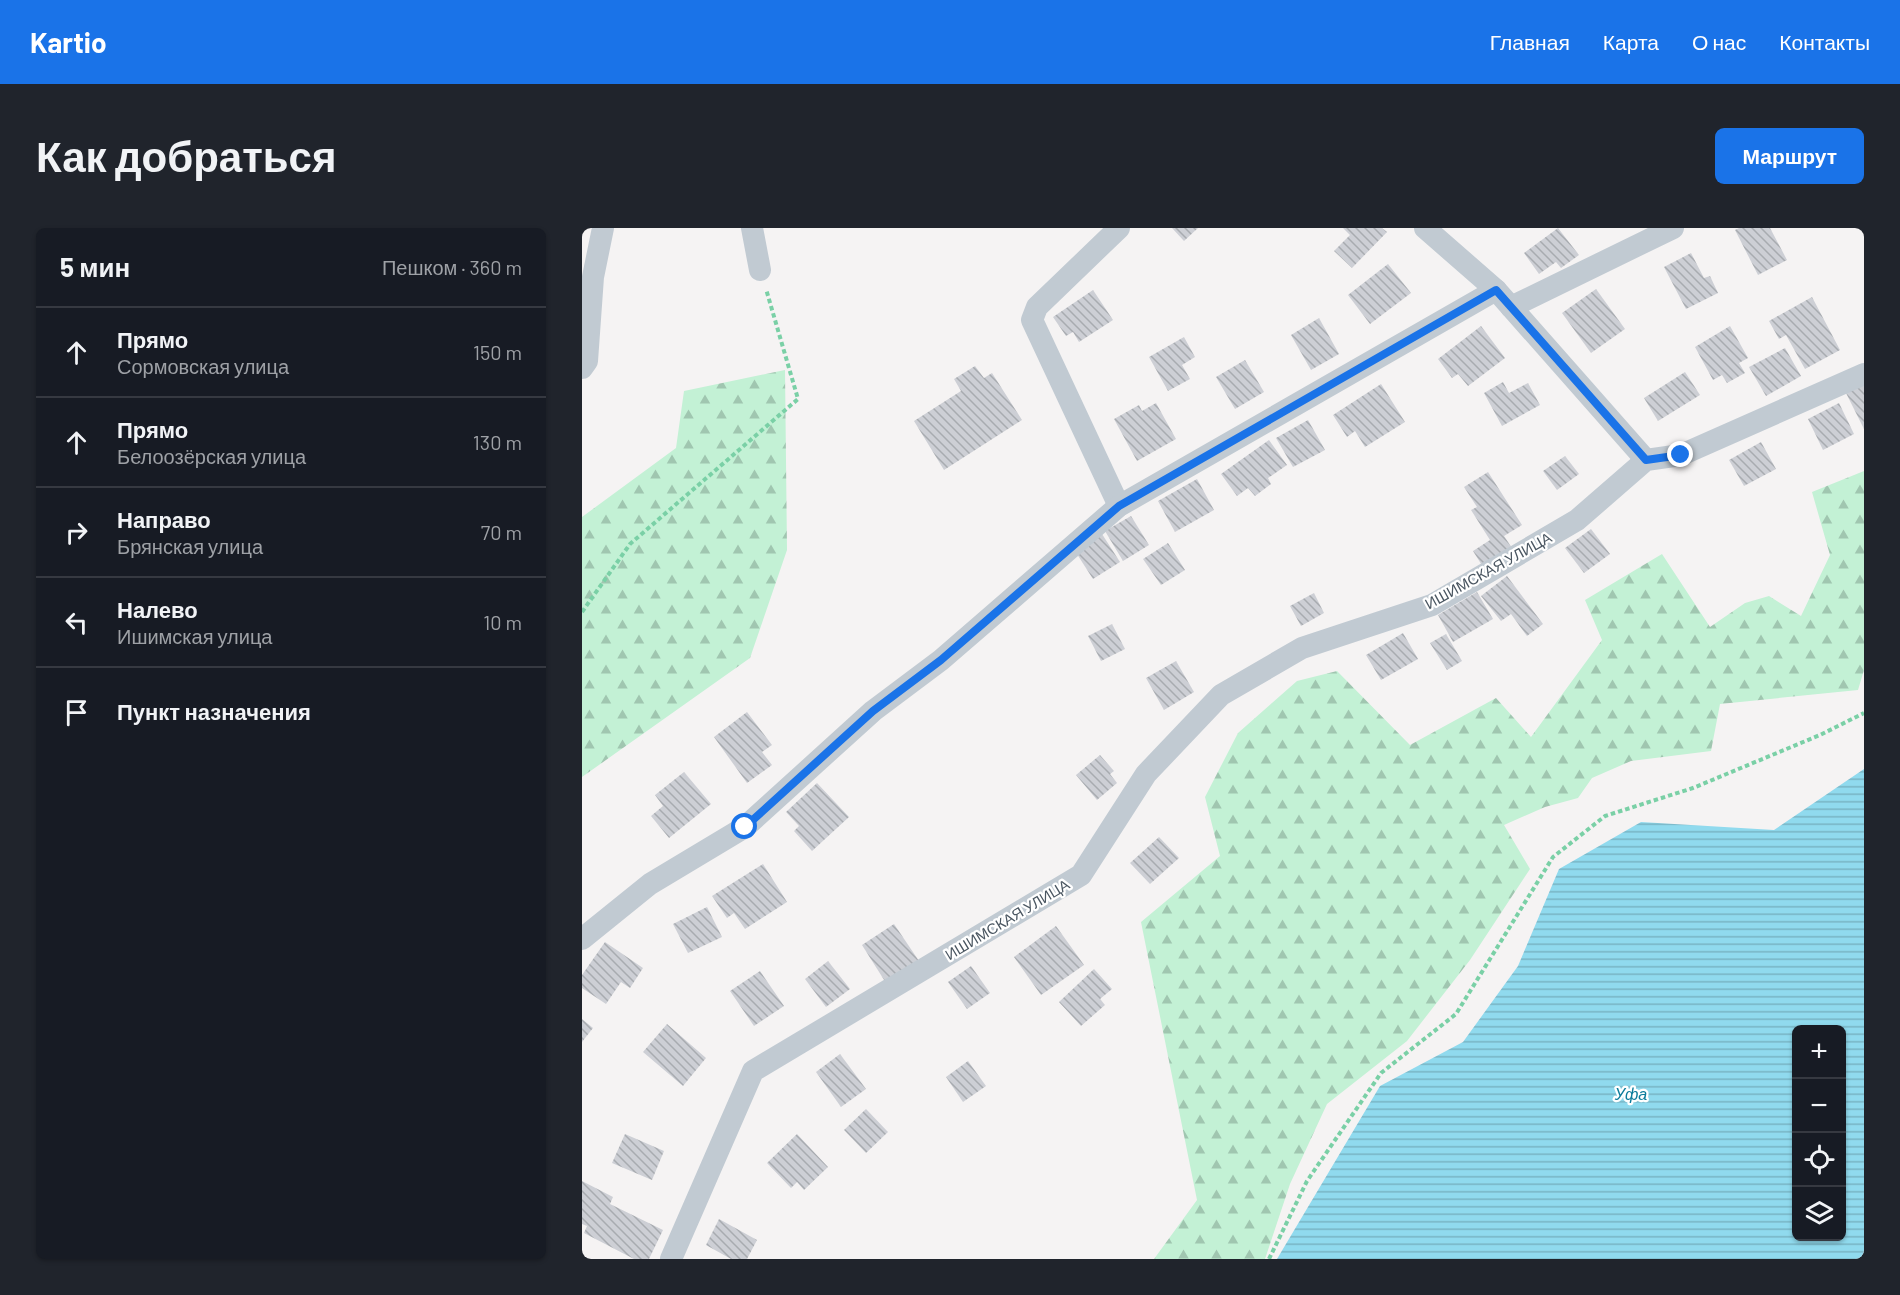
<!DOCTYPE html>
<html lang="ru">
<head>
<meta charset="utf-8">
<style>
  body { margin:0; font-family:Barlow,sans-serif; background:#20242c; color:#f1f3f6 }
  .controls { position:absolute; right:18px; bottom:18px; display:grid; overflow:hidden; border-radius:9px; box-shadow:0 2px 4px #0004 }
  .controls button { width:54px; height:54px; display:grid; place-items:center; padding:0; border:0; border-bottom:2px solid #363941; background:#171b24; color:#f1f3f6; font:30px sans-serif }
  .stop { position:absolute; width:18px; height:18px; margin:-14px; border:4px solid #1a73e8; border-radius:50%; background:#fff }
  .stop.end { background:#1a73e8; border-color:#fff; box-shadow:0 2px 6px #0008 }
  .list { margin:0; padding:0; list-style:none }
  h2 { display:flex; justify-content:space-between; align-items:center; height:78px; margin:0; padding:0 24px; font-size:26px }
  h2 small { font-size:20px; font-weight:400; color:#9ea1a6 }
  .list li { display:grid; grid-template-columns:39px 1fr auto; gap:18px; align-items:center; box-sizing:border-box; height:90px; padding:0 24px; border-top:2px solid #363941 }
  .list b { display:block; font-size:22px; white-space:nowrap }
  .list p { margin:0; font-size:20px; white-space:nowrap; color:#9ea1a6 }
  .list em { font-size:20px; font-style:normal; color:#9ea1a6 }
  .icon { flex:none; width:33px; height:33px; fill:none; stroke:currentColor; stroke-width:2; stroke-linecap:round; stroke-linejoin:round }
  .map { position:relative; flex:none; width:1282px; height:1031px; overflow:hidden; border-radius:9px }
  header { display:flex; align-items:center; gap:36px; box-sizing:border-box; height:84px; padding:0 30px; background:#1a73e8; color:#fff }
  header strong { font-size:28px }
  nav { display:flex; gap:33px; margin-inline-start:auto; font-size:21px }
  .intro { display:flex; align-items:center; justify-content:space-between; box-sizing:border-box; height:144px; padding:0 36px }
  h1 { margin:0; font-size:42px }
  .button { padding:15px 27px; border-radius:9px; background:#1a73e8; color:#fff; font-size:21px; font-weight:700 }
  main { display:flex; gap:36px; padding:0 36px }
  aside { flex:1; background:#171b24; border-radius:9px; box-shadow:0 2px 4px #0004 }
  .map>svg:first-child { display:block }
  .forest { fill:url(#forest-firs) }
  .water { fill:url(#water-rules); fill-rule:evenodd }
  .building { fill:url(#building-back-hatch) }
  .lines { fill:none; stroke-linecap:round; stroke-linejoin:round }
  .path { stroke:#7ad0a6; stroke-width:4; stroke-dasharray:4.5 3; stroke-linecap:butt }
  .minor { stroke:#c1cad2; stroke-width:22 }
  .route { stroke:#1a73e8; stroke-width:8 }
  .labels { text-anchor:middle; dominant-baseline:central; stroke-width:4.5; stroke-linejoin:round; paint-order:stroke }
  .street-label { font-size:15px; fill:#4a5661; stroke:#fff }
  .water-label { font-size:16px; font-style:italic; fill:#0c7c9b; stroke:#fff }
</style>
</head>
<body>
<header>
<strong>Kartio</strong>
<nav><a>Главная</a><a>Карта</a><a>О нас</a><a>Контакты</a></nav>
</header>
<div class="intro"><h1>Как добраться</h1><a class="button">Маршрут</a></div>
<main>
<aside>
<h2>5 мин<small>Пешком · 360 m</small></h2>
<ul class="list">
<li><svg class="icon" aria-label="ahead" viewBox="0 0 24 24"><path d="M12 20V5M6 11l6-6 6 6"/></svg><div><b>Прямо</b><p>Сормовская улица</p></div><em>150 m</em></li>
<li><svg class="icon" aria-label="ahead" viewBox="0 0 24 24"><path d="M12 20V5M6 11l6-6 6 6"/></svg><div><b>Прямо</b><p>Белоозёрская улица</p></div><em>130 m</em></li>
<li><svg class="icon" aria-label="right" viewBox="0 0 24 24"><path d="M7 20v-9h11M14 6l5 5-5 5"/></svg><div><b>Направо</b><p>Брянская улица</p></div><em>70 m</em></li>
<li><svg class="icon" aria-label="left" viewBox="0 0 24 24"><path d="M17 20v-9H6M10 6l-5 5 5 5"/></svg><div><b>Налево</b><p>Ишимская улица</p></div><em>10 m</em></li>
<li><svg class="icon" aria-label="arrive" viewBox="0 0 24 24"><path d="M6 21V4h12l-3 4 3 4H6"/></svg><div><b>Пункт назначения</b></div></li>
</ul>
</aside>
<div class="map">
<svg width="1282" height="1031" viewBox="0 0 1282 1031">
  <defs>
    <pattern id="forest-firs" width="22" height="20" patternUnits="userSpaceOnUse" patternTransform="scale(1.5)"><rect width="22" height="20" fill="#c3f1d5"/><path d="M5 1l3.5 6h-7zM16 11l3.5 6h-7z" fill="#a0c6b0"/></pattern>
    <pattern id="water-rules" width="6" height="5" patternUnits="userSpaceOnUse" patternTransform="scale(1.5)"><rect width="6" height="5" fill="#90daee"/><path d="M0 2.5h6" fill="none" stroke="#78b4c4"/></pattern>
    <pattern id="building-back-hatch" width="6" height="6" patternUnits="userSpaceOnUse" patternTransform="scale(1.5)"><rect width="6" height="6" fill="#cdcfd5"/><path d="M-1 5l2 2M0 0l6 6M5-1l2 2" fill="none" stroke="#a8abb0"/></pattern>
  </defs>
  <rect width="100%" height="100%" fill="#f5f3f3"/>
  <g class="forest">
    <path d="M203,142L205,322L168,430L0,549V289L94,220L102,163Z"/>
    <path d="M1282,243V442L1276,462L1138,476L1129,523L1049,533L1010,550L996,570L963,579L922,597L948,641L888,732L825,813L745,876L708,956L683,1031H572L615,972L559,694L638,628L623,569L656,505L715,453L755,443L828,517L914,470L949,509L1020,412L1003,372L1080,326L1128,399L1163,375L1187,368L1219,388L1248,327L1230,264Z"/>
  </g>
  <path class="water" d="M1282,541V1031H695L798,858L881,814L936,738L977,641L1059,594L1192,602ZM1214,802H1260V1008H1214Z"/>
  <g class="building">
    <path d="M590,0H616L602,13Z"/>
    <path d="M761,0H800L805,4L770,40L752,23L768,7Z"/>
    <path d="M976,0L997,27L979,40L974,34L957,46L942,25Z"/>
    <path d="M1157,0H1188L1205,32L1176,47L1153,2Z"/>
    <path d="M1109,25L1122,50L1128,48L1136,65L1104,81L1082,39Z"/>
    <path d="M806,36L829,65L788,96L766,67Z"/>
    <path d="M1014,61L1043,101L1009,125L980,85Z"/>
    <path d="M511,62L531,92L497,114L491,104L484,108L471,89Z"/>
    <path d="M1230,69L1258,122L1223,141L1204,107L1197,111L1187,93Z"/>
    <path d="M737,90L757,126L729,142L709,107Z"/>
    <path d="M899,98L923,130L886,158L876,146L870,150L856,131Z"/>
    <path d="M1148,98L1166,130L1157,135L1163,145L1145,155L1140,147L1131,152L1113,119Z"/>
    <path d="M602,109L613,129L600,137L608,151L586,163L567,129Z"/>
    <path d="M1203,120L1219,148L1184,168L1167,139Z"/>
    <path d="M663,132L682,164L653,181L634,149Z"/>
    <path d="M393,138L402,150L410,145L440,192L362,242L332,193L379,163L372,151Z"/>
    <path d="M1103,144L1118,167L1076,193L1062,170Z"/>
    <path d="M921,154L927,165L946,155L958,177L920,198L902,165Z"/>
    <path d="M1282,154V201L1263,163Z"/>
    <path d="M799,156L823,194L783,219L773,203L765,209L751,187Z"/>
    <path d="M574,175L594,211L555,233L532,191L557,177L560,183Z"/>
    <path d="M1257,175L1272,206L1241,222L1226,191Z"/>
    <path d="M726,192L743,222L711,239L694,210Z"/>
    <path d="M687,212L705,237L686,250L689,256L673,268L666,260L655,268L639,246Z"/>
    <path d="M1179,214L1194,241L1162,258L1147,232Z"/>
    <path d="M983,228L997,246L975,262L961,243Z"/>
    <path d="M906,244L940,297L922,308L930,320L901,339L891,323L908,312L889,282L895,279L882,259Z"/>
    <path d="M615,251L632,282L593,304L576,273Z"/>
    <path d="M549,288L567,317L541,333L523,303Z"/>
    <path d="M1009,301L1028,326L1002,345L983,320Z"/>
    <path d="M520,306L538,334L511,351L493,323Z"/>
    <path d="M586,315L603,342L579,357L561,331Z"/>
    <path d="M925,348L961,396L945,408L929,386L919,393L899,368Z"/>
    <path d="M895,364L911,391L871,414L856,387Z"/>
    <path d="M732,365L742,385L719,398L708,378Z"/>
    <path d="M530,396L543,421L519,433L506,408Z"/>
    <path d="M821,405L836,431L799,452L784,427Z"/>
    <path d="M864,406L880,433L865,442L848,415Z"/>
    <path d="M594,433L612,464L582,482L564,450Z"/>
    <path d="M165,484L190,517L180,524L190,537L165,555L132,509Z"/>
    <path d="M518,527L532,543L528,546L535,555L515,572L494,547Z"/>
    <path d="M102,544L129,576L87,610L69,588L81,578L73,567Z"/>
    <path d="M235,555L267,589L230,623L212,603L217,598L204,584Z"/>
    <path d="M577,609L597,630L568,656L548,635Z"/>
    <path d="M181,636L205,674L163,701L152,685L145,690L130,668Z"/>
    <path d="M125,679L140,709L106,725L91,696Z"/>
    <path d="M312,696L337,733L304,755L280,717Z"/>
    <path d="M474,698L502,737L459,767L432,729Z"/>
    <path d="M23,714L61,740L48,760L39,754L24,776L0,760V747Z"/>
    <path d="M246,733L268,761L244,779L223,751Z"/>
    <path d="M389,738L408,765L385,781L366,754Z"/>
    <path d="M512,741L530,761L518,771L523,777L499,798L477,774Z"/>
    <path d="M178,743L202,778L172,798L148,763Z"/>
    <path d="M0,791L11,800L0,814Z"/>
    <path d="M85,796L124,830L101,858L61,824Z"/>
    <path d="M258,826L284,861L259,879L234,844Z"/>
    <path d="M386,833L404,858L381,874L364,849Z"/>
    <path d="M284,881L306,904L284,925L262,902Z"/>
    <path d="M43,906L82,923L70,952L30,935Z"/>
    <path d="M215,906L246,939L222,962L215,954L209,960L185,935Z"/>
    <path d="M0,953L31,969L28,976L81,1002L67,1031H52L2,1005L5,998L0,996Z"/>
    <path d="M137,991L175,1012L165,1031H149L124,1017Z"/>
  </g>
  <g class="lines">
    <g class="path">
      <path d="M0,384L48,316L216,171L184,61"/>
      <path d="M687,1031L725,953L799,845L874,786L971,629L1023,588L1111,560L1238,507L1282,485"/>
    </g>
    <g class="minor">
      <path d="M170,0L178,42"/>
      <path d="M843,0L914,62L1064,232"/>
      <path d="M929,79L1091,0"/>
      <path d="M0,140L5,133L11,49L21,0"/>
      <path d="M537,278L450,92L455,79L537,0"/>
      <path d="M0,711L68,656L163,599L291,483L359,432L537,278L914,62"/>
      <path d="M89,1031L171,843L499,647L564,546L639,467L720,420L850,377L995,292L1064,232L1099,227L1282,146"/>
    </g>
  </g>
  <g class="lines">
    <path class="route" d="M163,599L291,483L359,432L537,278L914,62L1064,232L1099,227"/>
  </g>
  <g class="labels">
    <g class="street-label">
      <text transform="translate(906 342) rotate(-29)">ИШИМСКАЯ УЛИЦА</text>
      <text transform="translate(425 691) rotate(-31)">ИШИМСКАЯ УЛИЦА</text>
    </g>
    <g class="water-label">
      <text x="1049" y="865">Уфа</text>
    </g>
  </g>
</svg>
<div class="controls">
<button>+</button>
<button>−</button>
<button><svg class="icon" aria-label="locate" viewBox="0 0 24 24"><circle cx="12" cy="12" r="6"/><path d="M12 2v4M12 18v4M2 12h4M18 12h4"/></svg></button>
<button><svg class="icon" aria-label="layers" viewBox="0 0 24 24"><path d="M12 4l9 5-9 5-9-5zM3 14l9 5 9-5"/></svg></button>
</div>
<div class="stop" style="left:163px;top:599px"></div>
<div class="stop end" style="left:1099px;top:227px"></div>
</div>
</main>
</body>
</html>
